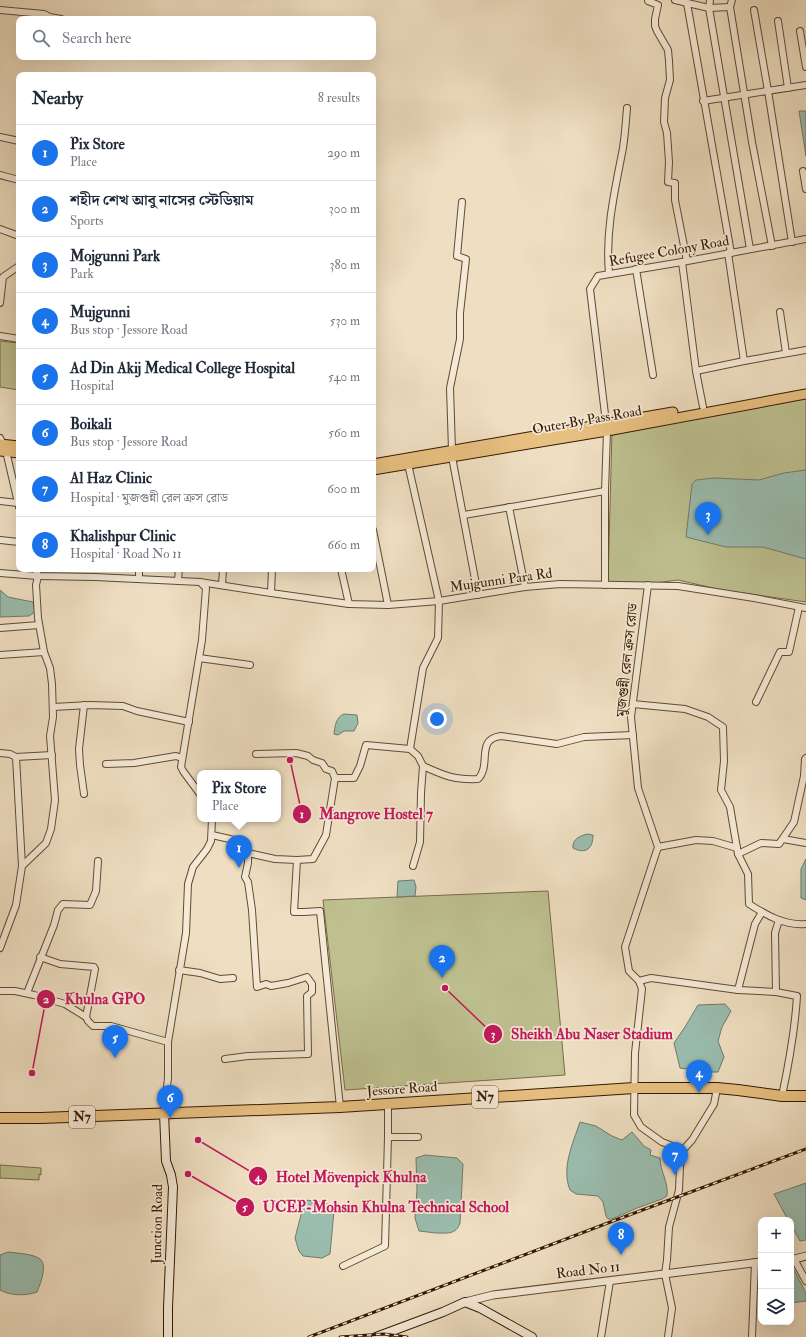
<!DOCTYPE html>
<html lang="en">
<head>
<meta charset="utf-8">
<style>
  body { margin:0; font-family:"IM FELL Double Pica","Noto Serif Bengali",serif; background:#f2f2f3; color:#1f2937 }
  .controls { position:absolute; right:12px; bottom:12px; display:grid; overflow:hidden; border-radius:8px; box-shadow:0 4px 16px #0002 }
  .controls button { width:36px; height:36px; display:grid; place-items:center; padding:0; border:0; border-bottom:1px solid #e0e1e3; background:#fff; color:#1f2937; font:20px sans-serif }
  .you { position:absolute; left:437px; top:719px; width:14px; height:14px; margin:-10px; border:3px solid #fff; border-radius:50%; background:#1a73e8; box-shadow:0 0 0 6px #1a73e833 }
  .badge { display:grid; place-items:center; width:26px; height:26px; border-radius:50%; background:#1a73e8; color:#fff; font-size:13px; font-weight:700 }
  .pin { position:absolute; translate:-50% -33px; filter:drop-shadow(0 1px 2px #0008) }
  .pin::after { content:''; position:absolute; top:21px; width:14px; height:12px; background:inherit; clip-path:polygon(0 0,100% 0,50% 100%) }
  .popup { position:absolute; left:197px; top:770px; width:84px; height:52px; box-sizing:border-box; display:grid; place-content:center; border-radius:8px; background:#fff; filter:drop-shadow(0 1px 3px #0005); font-size:13px; white-space:nowrap; color:#747a83 }
  .popup b { font-size:15px; color:#1f2937 }
  .popup::after { content:''; position:absolute; left:50%; top:100%; margin-left:-8px; border:8px solid transparent; border-top-color:#fff }
  .list { margin:0; padding:0; list-style:none }
  h2 { display:flex; justify-content:space-between; align-items:center; height:52px; margin:0; padding:0 16px; font-size:17px }
  h2 small { font-size:13px; font-weight:400; color:#747a83 }
  .list li { display:grid; grid-template-columns:26px 1fr auto; gap:12px; align-items:center; box-sizing:border-box; height:56px; padding:0 16px; border-top:1px solid #e0e1e3 }
  .list b { display:block; font-size:15px; white-space:nowrap }
  .list p { margin:0; font-size:13px; white-space:nowrap; color:#747a83 }
  .list em { font-size:13px; font-style:normal; color:#747a83 }
  .icon { flex:none; width:22px; height:22px; fill:none; stroke:currentColor; stroke-width:2; stroke-linecap:round; stroke-linejoin:round }
  .map { position:relative; flex:none; width:806px; height:1337px; overflow:hidden }
  .search { position:absolute; background:#fff; box-shadow:0 4px 16px #0002; left:16px; top:16px; width:360px; height:44px; display:flex; align-items:center; gap:10px; box-sizing:border-box; padding:0 14px; border-radius:8px; color:#747a83; font-size:15px }
  .panel { position:absolute; background:#fff; box-shadow:0 4px 16px #0002; left:16px; top:72px; width:360px; height:500px; border-radius:8px }
  .map>svg:first-child { display:block }
  .green { fill:#bec090; stroke:#796c48 }
  .water { fill:#9abdaf; stroke:#717b69 }
  .lines { fill:none; stroke-linecap:round; stroke-linejoin:round }
  .minor-casing { stroke:#634a30; stroke-width:8 }
  .tertiary-casing { stroke:#634a30; stroke-width:9 }
  .secondary-casing { stroke:#341800; stroke-width:10 }
  .primary-casing { stroke:#341800; stroke-width:11 }
  .trunk-casing { stroke:#341800; stroke-width:12 }
  .minor { stroke:#f5ead7; stroke-width:6 }
  .tertiary { stroke:#f5ead7; stroke-width:7 }
  .secondary { stroke:#f5ead7; stroke-width:8 }
  .primary { stroke:#e8c081; stroke-width:9 }
  .trunk { stroke:#e8c081; stroke-width:10 }
  .rail-casing { stroke:#341800; stroke-width:3 }
  .rail { stroke:#f5ead7; stroke-width:1.5; stroke-dasharray:4.5; stroke-linecap:butt }
  .labels { text-anchor:middle; dominant-baseline:central; stroke-width:3.5; stroke-linejoin:round; paint-order:stroke }
  .shield { fill:#f5ead7; stroke:#6e5740; stroke-width:1 }
  .shield-label { font-size:13px; font-weight:bold; fill:#341800 }
  .street-label { font-size:14px; fill:#341800; stroke:#f5ead7 }
  .leader { fill:none; stroke:#c2185b; stroke-width:1.5 }
  .callout-dot { fill:#c2185b; stroke:#f5ead7; stroke-width:1.5 }
  .mark-label { font-size:12px; text-anchor:middle; font-weight:bold; fill:#fff }
  .callout-label { font-size:15px; text-anchor:middle; font-weight:bold; fill:#c2185b; stroke:#f5ead7; stroke-width:3.5; stroke-linejoin:round; paint-order:stroke }
</style>
</head>
<body>
<div class="map">
<svg width="806" height="1337" viewBox="0 0 806 1337">
  <rect width="100%" height="100%" fill="#efdfc2"/>
  <filter id="stains"><feTurbulence type="fractalNoise" baseFrequency=".005" numOctaves="4"/><feColorMatrix values="0 0 0 0 .2 0 0 0 0 .09 0 0 0 0 .02 0 0 0 .5 -.17"/></filter>
  <radialGradient id="worn" r=".72"><stop offset=".6" stop-color="#630" stop-opacity="0"/><stop offset="1" stop-color="#630" stop-opacity=".3"/></radialGradient>
  <g class="green">
    <path d="M0,341L19,343V390L0,387Z"/>
    <path d="M806,396V602L722,590L678,580L648,584L608,582L612,432Z"/>
    <path d="M548,891L565,1075L345,1090L323,900Z"/>
    <path d="M0,1165L41,1168V1175L39,1174V1180L0,1178Z"/>
  </g>
  <g class="water">
    <path d="M799,111H806V156Z"/>
    <path d="M806,470V559L763,547H726L686,537L692,484L696,480L714,478L759,480L784,473Z"/>
    <path d="M0,590L8,597L33,602L35,612L29,616L0,617Z"/>
    <path d="M344,714L357,715L358,723L354,731H344L338,735L334,734C335,726 336,717 344,714Z"/>
    <path d="M587,834L593,835C593,848 586,855 573,848C572,839 580,836 587,834Z"/>
    <path d="M806,859V900L801,898V869Z"/>
    <path d="M414,880L416,887L415,896L397,897L398,881Z"/>
    <path d="M725,1004L731,1011L722,1027L718,1041L724,1057L718,1072H708L680,1068L674,1043L685,1027L698,1005Z"/>
    <path d="M580,1122L596,1126L612,1136L622,1140L632,1132L644,1146L651,1150L650,1155L660,1158C660,1171 669,1183 667,1196L662,1199L637,1208L612,1219H608L606,1216L603,1202L598,1196L576,1194L570,1190C561,1168 573,1143 580,1122Z"/>
    <path d="M425,1155L457,1158L463,1164L460,1223C456,1235 447,1233 436,1233C430,1232 425,1232 419,1231L415,1218L417,1190L416,1158Z"/>
    <path d="M806,1183V1240L800,1241L791,1225V1220H788L774,1194Z"/>
    <path d="M303,1200L318,1201L331,1205L334,1211L330,1254L322,1258L303,1256L299,1251L295,1238L302,1211Z"/>
    <path d="M8,1252C16,1253 34,1254 40,1259C48,1265 40,1285 37,1292C25,1296 11,1296 0,1290V1255Z"/>
    <path d="M791,1268H793L806,1293V1301L791,1303Z"/>
  </g>
  <g class="lines">
    <defs>
      <g id="minor">
        <path d="M648,0V1L658,5L655,19V26L657,31L668,50L669,61L670,80L665,98L664,122L667,133L669,162L668,182L675,183V200L687,261"/>
        <path d="M675,0L709,8L730,7"/>
        <path d="M710,0L709,8L750,249"/>
        <path d="M732,0L730,7L752,142L772,246"/>
        <path d="M687,3L731,253"/>
        <path d="M0,10L44,14L50,17L61,19"/>
        <path d="M754,10L768,91L792,242"/>
        <path d="M778,21L788,88"/>
        <path d="M800,31L806,67"/>
        <path d="M703,101L806,85"/>
        <path d="M0,137L19,141"/>
        <path d="M803,171L806,189"/>
        <path d="M0,175L19,180"/>
        <path d="M0,229L19,236"/>
        <path d="M728,253L744,361"/>
        <path d="M682,262L696,371L703,407"/>
        <path d="M636,269L653,375"/>
        <path d="M609,274C605,231 615,190 623,148C625,135 626,121 627,108"/>
        <path d="M0,303L3,277L19,266"/>
        <path d="M780,312L786,353"/>
        <path d="M0,336L19,339"/>
        <path d="M696,371L744,361L806,350"/>
        <path d="M0,438L6,451L19,507"/>
        <path d="M452,450L450,388L460,339V313L466,259L457,256L462,202"/>
        <path d="M452,457L478,595"/>
        <path d="M0,501L18,503"/>
        <path d="M509,507L525,587"/>
        <path d="M464,515L605,491"/>
        <path d="M373,530L388,605"/>
        <path d="M0,540L19,542"/>
        <path d="M341,569L349,604"/>
        <path d="M0,573L38,576L95,577L200,582L271,593L349,604L388,605L439,601L525,587L560,584L678,586L754,598L806,608"/>
        <path d="M139,579V569"/>
        <path d="M178,580L179,569"/>
        <path d="M200,582L206,588L202,640L181,767L183,771L200,794"/>
        <path d="M222,585L223,569"/>
        <path d="M605,585V491L607,431L590,289L598,276L682,262L806,239"/>
        <path d="M648,585L631,717L638,788L658,847L625,947L629,971L639,981L642,989L635,1053L634,1115L641,1127L662,1142L683,1150"/>
        <path d="M271,593L272,569"/>
        <path d="M0,628L39,625"/>
        <path d="M0,655L44,652"/>
        <path d="M199,658L250,665"/>
        <path d="M756,702L780,652H789L799,607"/>
        <path d="M633,704L685,709L708,717L723,727L724,761L721,790L730,807L738,854L748,874L749,904C766,915 785,926 806,924"/>
        <path d="M84,705L79,749L80,765L84,794"/>
        <path d="M53,707L90,705L123,706L137,711L189,722"/>
        <path d="M410,749L418,756L423,766L421,793L420,842L413,866"/>
        <path d="M0,753L10,754L16,757L52,755"/>
        <path d="M256,754L296,753L308,756L313,760L322,763L326,769L332,771L335,778"/>
        <path d="M16,757L22,866"/>
        <path d="M106,764L134,763L176,756L182,758"/>
        <path d="M423,766C445,776 454,780 478,779C492,765 475,739 501,736L557,744L584,737L633,735"/>
        <path d="M212,835L243,842L248,853"/>
        <path d="M783,839L806,843"/>
        <path d="M658,847L696,840L713,841L737,848"/>
        <path d="M738,854L761,843L779,844L794,822L804,776L805,759L806,758"/>
        <path d="M762,912L755,924L738,990L776,992L797,996C795,1030 789,1063 782,1096"/>
        <path d="M0,948L16,905L22,866L46,843L51,829L55,800L50,736L53,717L52,684L50,668L44,652L38,618L36,585L38,576L36,569"/>
        <path d="M40,957L60,964L94,967L95,969L86,1017"/>
        <path d="M179,970L200,973L220,979L233,978"/>
        <path d="M639,981L651,978L738,990"/>
        <path d="M0,991H15L34,995L65,1004L86,1017L88,1021L93,1026H111L168,1042"/>
        <path d="M776,992L775,933L779,920"/>
        <path d="M27,993L54,925L58,910L63,904L90,905L96,891L98,861"/>
        <path d="M225,1059L248,1056L308,1054L307,996L312,992V984L307,977L288,983L271,986L266,984L257,987L252,910L248,882L245,877L248,863V853L275,859L297,860"/>
        <path d="M388,1103V1137H418"/>
        <path d="M340,1107L320,911L304,912H294L297,860L313,859L326,835L335,778H354L360,766L366,745L410,749L423,668L438,638L439,601L408,464"/>
        <path d="M164,1113L168,1078V1042L186,933L188,884L193,867L207,849L211,841L212,819"/>
        <path d="M794,1259L806,1281"/>
        <path d="M343,1266L385,1246L388,1137"/>
        <path d="M601,1337L610,1281"/>
        <path d="M668,1337L672,1308L665,1274L667,1260L669,1227L679,1190L680,1166L683,1150L692,1140L714,1104L717,1088"/>
        <path d="M752,1337L755,1262"/>
      </g>
      <g id="tertiary">
        <path d="M791,1260L806,1256"/>
        <path d="M465,1302L493,1295L761,1262"/>
      </g>
      <g id="secondary">
        <path d="M164,1113L166,1161L171,1175L173,1187L168,1308V1337"/>
        <path d="M376,1337L443,1312L465,1302L480,1308L532,1337"/>
      </g>
      <g id="primary">
        <path d="M0,444L19,446"/>
        <path d="M0,451L19,453"/>
        <path d="M373,464L673,412"/>
        <path d="M373,470L607,431L806,394"/>
      </g>
      <path id="trunk" d="M0,1118H41L340,1107L634,1088H717L738,1090L782,1096H806"/>
    </defs>
    <use href="#minor" class="minor-casing"/>
    <use href="#tertiary" class="tertiary-casing"/>
    <use href="#secondary" class="secondary-casing"/>
    <use href="#primary" class="primary-casing"/>
    <use href="#trunk" class="trunk-casing"/>
    <use href="#minor" class="minor"/>
    <use href="#tertiary" class="tertiary"/>
    <use href="#secondary" class="secondary"/>
    <use href="#primary" class="primary"/>
    <use href="#trunk" class="trunk"/>
    <defs>
      <g id="rail">
        <path d="M309,1337L613,1221L806,1149"/>
        <path d="M340,1337L384,1334L407,1337"/>
      </g>
    </defs>
    <use href="#rail" class="rail-casing"/>
    <use href="#rail" class="rail"/>
  </g>
  <g class="labels">
    <g class="shield">
      <rect x="472" y="1086" width="26" height="22" rx="3"/>
      <rect x="69" y="1106" width="26" height="22" rx="3"/>
    </g>
    <g class="shield-label">
      <text x="485" y="1097">N7</text>
      <text x="82" y="1117">N7</text>
    </g>
    <g class="street-label">
      <text transform="translate(669 251) rotate(-10)">Refugee Colony Road</text>
      <text transform="translate(587 420) rotate(-10)">Outer By Pass Road</text>
      <text transform="translate(501 580) rotate(-8)">Mujgunni Para Rd</text>
      <text transform="translate(627 660) rotate(-84)">মুজগুন্নী রেল ক্রস রোড</text>
      <text transform="translate(402 1089) rotate(-4)">Jessore Road</text>
      <text transform="translate(157 1224) rotate(-89)">Junction Road</text>
      <text transform="translate(588 1270) rotate(-7)">Road No 11</text>
    </g>
  </g>
  <path class="leader" d="M290 760L302 814M32 1073L46 999M445 988L493 1034M198 1140L258 1176M188 1174L245 1207"/>
  <g class="callout-dot">
    <circle cx="290" cy="760" r="4"/>
    <circle cx="32" cy="1073" r="4"/>
    <circle cx="445" cy="988" r="4"/>
    <circle cx="198" cy="1140" r="4"/>
    <circle cx="188" cy="1174" r="4"/>
    <circle cx="302" cy="814" r="10"/>
    <circle cx="46" cy="999" r="10"/>
    <circle cx="493" cy="1034" r="10"/>
    <circle cx="258" cy="1176" r="10"/>
    <circle cx="245" cy="1207" r="10"/>
  </g>
  <g class="mark-label">
    <text x="302" y="818">1</text>
    <text x="46" y="1003">2</text>
    <text x="493" y="1038">3</text>
    <text x="258" y="1181">4</text>
    <text x="245" y="1211">5</text>
  </g>
  <g class="callout-label">
    <text x="376" y="819">Mangrove Hostel 7</text>
    <text x="105" y="1004">Khulna GPO</text>
    <text x="592" y="1039">Sheikh Abu Naser Stadium</text>
    <text x="351" y="1182">Hotel Mövenpick Khulna</text>
    <text x="386" y="1212">UCEP-Mohsin Khulna Technical School</text>
  </g>
  <rect width="100%" height="100%" filter="url(#stains)"/>
  <rect width="100%" height="100%" fill="url(#worn)"/>
</svg>
<div class="controls">
<button>+</button>
<button>−</button>
<button><svg class="icon" aria-label="layers" viewBox="0 0 24 24"><path d="M12 4l9 5-9 5-9-5zM3 14l9 5 9-5"/></svg></button>
</div>
<div class="you"></div>
<div class="pin badge" style="left:239px;top:868px">1</div>
<div class="popup"><b>Pix Store</b>Place</div>
<div class="pin badge" style="left:442px;top:978px">2</div>
<div class="pin badge" style="left:708px;top:535px">3</div>
<div class="pin badge" style="left:699px;top:1093px">4</div>
<div class="pin badge" style="left:115px;top:1058px">5</div>
<div class="pin badge" style="left:170px;top:1118px">6</div>
<div class="pin badge" style="left:675px;top:1175px">7</div>
<div class="pin badge" style="left:621px;top:1255px">8</div>
<div class="search"><svg class="icon" aria-label="search" viewBox="0 0 24 24"><circle cx="10" cy="10" r="6"/><path d="M15 15l6 6"/></svg>Search here</div>
<section class="panel">
<h2>Nearby<small>8 results</small></h2>
<ul class="list">
<li><span class="badge">1</span><div><b>Pix Store</b><p>Place</p></div><em>290 m</em></li>
<li><span class="badge">2</span><div><b>শহীদ শেখ আবু নাসের স্টেডিয়াম</b><p>Sports</p></div><em>300 m</em></li>
<li><span class="badge">3</span><div><b>Mojgunni Park</b><p>Park</p></div><em>380 m</em></li>
<li><span class="badge">4</span><div><b>Mujgunni</b><p>Bus stop · Jessore Road</p></div><em>530 m</em></li>
<li><span class="badge">5</span><div><b>Ad Din Akij Medical College Hospital</b><p>Hospital</p></div><em>540 m</em></li>
<li><span class="badge">6</span><div><b>Boikali</b><p>Bus stop · Jessore Road</p></div><em>560 m</em></li>
<li><span class="badge">7</span><div><b>Al Haz Clinic</b><p>Hospital · মুজগুন্নী রেল ক্রস রোড</p></div><em>600 m</em></li>
<li><span class="badge">8</span><div><b>Khalishpur Clinic</b><p>Hospital · Road No 11</p></div><em>660 m</em></li>
</ul>
</section>
</div>
</body>
</html>
